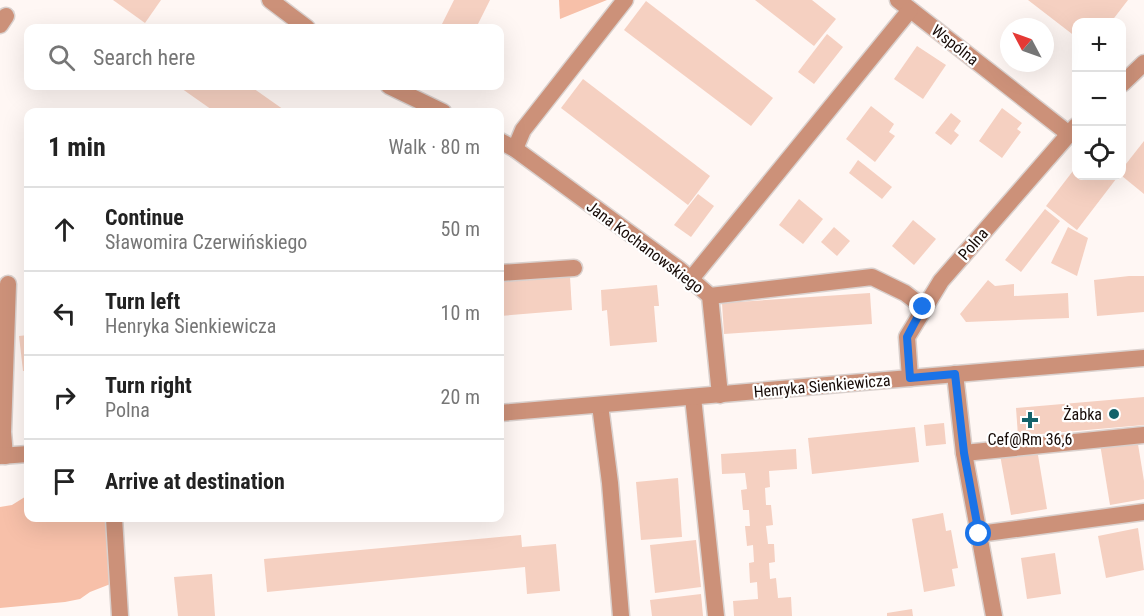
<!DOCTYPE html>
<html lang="en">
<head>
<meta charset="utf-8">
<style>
  body { margin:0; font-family:"Roboto Condensed",sans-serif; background:#f2f2f2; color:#222 }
  .controls { position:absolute; right:18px; top:18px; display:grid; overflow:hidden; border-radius:12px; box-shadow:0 6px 24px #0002 }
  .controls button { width:54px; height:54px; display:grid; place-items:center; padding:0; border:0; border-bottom:2px solid #e0e0e0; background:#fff; color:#222; font:30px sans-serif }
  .compass { position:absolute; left:1000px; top:18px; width:54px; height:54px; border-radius:50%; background:#fff; box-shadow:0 6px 24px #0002; rotate:311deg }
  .stop { position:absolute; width:18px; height:18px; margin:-14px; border:4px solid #1a73e8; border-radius:50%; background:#fff }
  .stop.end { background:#1a73e8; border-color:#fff; box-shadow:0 2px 6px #0008 }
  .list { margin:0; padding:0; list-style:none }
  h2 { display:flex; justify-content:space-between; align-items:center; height:78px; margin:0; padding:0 24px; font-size:26px }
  h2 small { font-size:20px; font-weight:400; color:#767676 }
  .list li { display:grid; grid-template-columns:39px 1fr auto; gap:18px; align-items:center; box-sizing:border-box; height:84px; padding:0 24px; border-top:2px solid #e0e0e0 }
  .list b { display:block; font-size:22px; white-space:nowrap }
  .list p { margin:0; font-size:20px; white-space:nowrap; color:#767676 }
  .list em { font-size:20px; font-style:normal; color:#767676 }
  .icon { flex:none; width:33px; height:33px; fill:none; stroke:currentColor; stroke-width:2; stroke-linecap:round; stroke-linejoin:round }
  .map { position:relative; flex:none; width:1144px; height:616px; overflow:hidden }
  .search { position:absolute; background:#fff; box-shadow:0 6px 24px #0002; left:24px; top:24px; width:480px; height:66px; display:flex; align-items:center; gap:15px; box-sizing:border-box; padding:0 21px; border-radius:12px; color:#767676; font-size:22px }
  .panel { position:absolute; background:#fff; box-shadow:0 6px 24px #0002; left:24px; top:108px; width:480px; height:414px; border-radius:12px }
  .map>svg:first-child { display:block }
  .green { fill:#f7c0a9 }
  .building { fill:#f5d0c1 }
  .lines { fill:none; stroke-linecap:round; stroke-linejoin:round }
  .minor-casing { stroke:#dad1ce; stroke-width:19 }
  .tertiary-casing { stroke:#dad1ce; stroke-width:19 }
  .minor { stroke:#cc9179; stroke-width:16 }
  .tertiary { stroke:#cc9179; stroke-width:16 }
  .route { stroke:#1a73e8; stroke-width:8 }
  .poi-dot { fill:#14636b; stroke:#fff; stroke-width:2 }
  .labels { text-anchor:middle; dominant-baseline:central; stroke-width:4.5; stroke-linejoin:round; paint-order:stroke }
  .street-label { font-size:16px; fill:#170b07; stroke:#fff }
  .poi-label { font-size:16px; fill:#170b07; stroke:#fff; text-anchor:end }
</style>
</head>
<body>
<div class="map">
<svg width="1144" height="616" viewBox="0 0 1144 616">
  <rect width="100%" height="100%" fill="#fff7f4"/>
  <g class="green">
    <path d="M559,0H607L560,19Z"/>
    <path d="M28,495V518H108L113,583L90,592L80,599L65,602L0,608V507L12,505Z"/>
  </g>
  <g class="building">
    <path d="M113,0H161L145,23Z"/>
    <path d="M454,0H490L476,28H440Z"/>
    <path d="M755,0H812L836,19L814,46Z"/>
    <path d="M1028,0H1128L1111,22H1076V37Z"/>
    <path d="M646,1L773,98L751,126L624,30Z"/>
    <path d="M827,34L843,47L814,84L798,72Z"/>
    <path d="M917,46L946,65L923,99L894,79Z"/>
    <path d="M583,79L710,176L688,205L561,108Z"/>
    <path d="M178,86H250L287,112H215Z"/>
    <path d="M871,106L894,124L889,132L895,136L875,162L846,139Z"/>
    <path d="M1002,108L1022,123L1017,129L1021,132L1002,158L979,141Z"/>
    <path d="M951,113L961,121L954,131L959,135L951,145L935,133Z"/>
    <path d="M1144,141V194L1122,176V169Z"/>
    <path d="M858,160L892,187L882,199L849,173Z"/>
    <path d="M1076,167V176H1111L1116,179L1077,230L1046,206Z"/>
    <path d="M698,194L714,206L691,237L674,225Z"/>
    <path d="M799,199L823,219L803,244L779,225Z"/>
    <path d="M1045,209L1060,221L1021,272L1005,260Z"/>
    <path d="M913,220L936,239L914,265L892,246Z"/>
    <path d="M834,227L850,241L837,256L821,242Z"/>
    <path d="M1068,227L1088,238L1077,276L1051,263Z"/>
    <path d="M1129,276H1144V312L1097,316L1094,280Z"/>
    <path d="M570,277L572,310L500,316V282Z"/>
    <path d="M988,280L995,286L1014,284V296L1068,293L1069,318L966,322L960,314Z"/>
    <path d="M657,285L659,306H654L657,342L610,346L607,310L602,311L601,290Z"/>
    <path d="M870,293L872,324L724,334L722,303Z"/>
    <path d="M28,335V371H23L19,336Z"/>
    <path d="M1144,397V425L1018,436L1016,408Z"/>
    <path d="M944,423L946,444L926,446L924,425Z"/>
    <path d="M915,427L919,462L812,474L808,438Z"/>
    <path d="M1137,438L1144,481V499L1110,505L1100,444Z"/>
    <path d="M796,449L797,469L769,471L770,487L765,488L766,505H771L773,525L766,526L768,544H774L775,562L769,563L770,579L776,578L778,598L791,597L792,616H734L733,601L758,599L757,582L750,583L749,563L754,562L753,545L747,546L745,526H750L749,510H743L741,490L747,489L745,473L722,474L721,454Z"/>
    <path d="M1037,449L1047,509L1011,515L1000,455Z"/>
    <path d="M678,478L682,537L641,540L636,482Z"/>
    <path d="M943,513L946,531L951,530L958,568L952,569L955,586L924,592L912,519Z"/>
    <path d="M1138,528L1144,570L1106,578L1098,536Z"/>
    <path d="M521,535L522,547L556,544L560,591L527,594L525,567L267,592L264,559Z"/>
    <path d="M696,540L701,587L655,593L650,545Z"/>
    <path d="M1055,553L1061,594L1027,599L1021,558Z"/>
    <path d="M212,574L215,616H178L174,577Z"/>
    <path d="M701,594L703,616H652L650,600Z"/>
    <path d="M912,609L913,616H887V613Z"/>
  </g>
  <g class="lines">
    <defs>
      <g id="minor">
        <path d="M270,0L307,28"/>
        <path d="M898,0L1069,134"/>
        <path d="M0,25L6,16"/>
        <path d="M389,86L443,112"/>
        <path d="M500,141L515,149L680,270L710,296L720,395"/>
        <path d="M515,149L523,130L625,0"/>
        <path d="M500,273L574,268"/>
        <path d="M691,279L910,10"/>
        <path d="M710,296L872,277L905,293L923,307"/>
        <path d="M955,374L964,453L994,616"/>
        <path d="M693,397L716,616"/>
        <path d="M600,405L610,483L621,616"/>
        <path d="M964,453L1144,435"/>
        <path d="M5,456L3,432L8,284"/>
        <path d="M114,518L120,616"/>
        <path d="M979,534L1144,512"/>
      </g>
      <g id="tertiary">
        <path d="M1122,84L1144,63"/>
        <path d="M910,378L907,337L941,281L1076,126"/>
        <path d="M500,413L1144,358"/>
        <path d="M0,456L28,454"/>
      </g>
    </defs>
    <use href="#minor" class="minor-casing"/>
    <use href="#tertiary" class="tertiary-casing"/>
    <use href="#minor" class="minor"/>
    <use href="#tertiary" class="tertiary"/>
  </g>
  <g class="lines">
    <path class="route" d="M923,307L907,337L910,378L955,374L964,453L979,534"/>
  </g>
  <g class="poi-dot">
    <circle cx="1114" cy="414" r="6"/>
    <path d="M1027 411h6v6h6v6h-6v6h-6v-6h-6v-6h6z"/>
  </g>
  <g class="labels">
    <g class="street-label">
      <text transform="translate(955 45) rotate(38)">Wspólna</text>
      <text transform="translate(973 244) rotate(-49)">Polna</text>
      <text transform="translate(645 247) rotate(37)">Jana Kochanowskiego</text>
      <text transform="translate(822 386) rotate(-5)">Henryka Sienkiewicza</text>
    </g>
    <g class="poi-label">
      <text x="1102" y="414">Żabka</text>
      <text x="1030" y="439" text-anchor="middle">Cef@Rm 36,6</text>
    </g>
  </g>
</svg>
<div class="controls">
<button>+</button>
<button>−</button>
<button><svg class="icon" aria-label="locate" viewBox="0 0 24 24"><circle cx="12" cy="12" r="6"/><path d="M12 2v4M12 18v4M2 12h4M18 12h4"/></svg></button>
</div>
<svg class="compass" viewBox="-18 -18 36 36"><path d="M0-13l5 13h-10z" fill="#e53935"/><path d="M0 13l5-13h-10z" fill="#767676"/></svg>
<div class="stop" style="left:979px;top:534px"></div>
<div class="stop end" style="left:923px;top:307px"></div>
<div class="search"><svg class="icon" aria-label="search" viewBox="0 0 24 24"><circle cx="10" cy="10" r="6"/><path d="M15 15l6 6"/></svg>Search here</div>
<section class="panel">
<h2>1 min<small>Walk · 80 m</small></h2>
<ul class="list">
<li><svg class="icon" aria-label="ahead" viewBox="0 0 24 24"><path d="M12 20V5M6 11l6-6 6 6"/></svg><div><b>Continue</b><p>Sławomira Czerwińskiego</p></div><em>50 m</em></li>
<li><svg class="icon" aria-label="left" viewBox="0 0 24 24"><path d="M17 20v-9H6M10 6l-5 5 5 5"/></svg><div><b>Turn left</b><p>Henryka Sienkiewicza</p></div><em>10 m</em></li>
<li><svg class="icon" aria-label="right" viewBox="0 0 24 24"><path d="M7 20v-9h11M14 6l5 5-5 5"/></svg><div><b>Turn right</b><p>Polna</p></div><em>20 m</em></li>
<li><svg class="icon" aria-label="arrive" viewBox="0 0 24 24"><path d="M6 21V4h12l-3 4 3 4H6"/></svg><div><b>Arrive at destination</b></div></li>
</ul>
</section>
</div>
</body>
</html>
